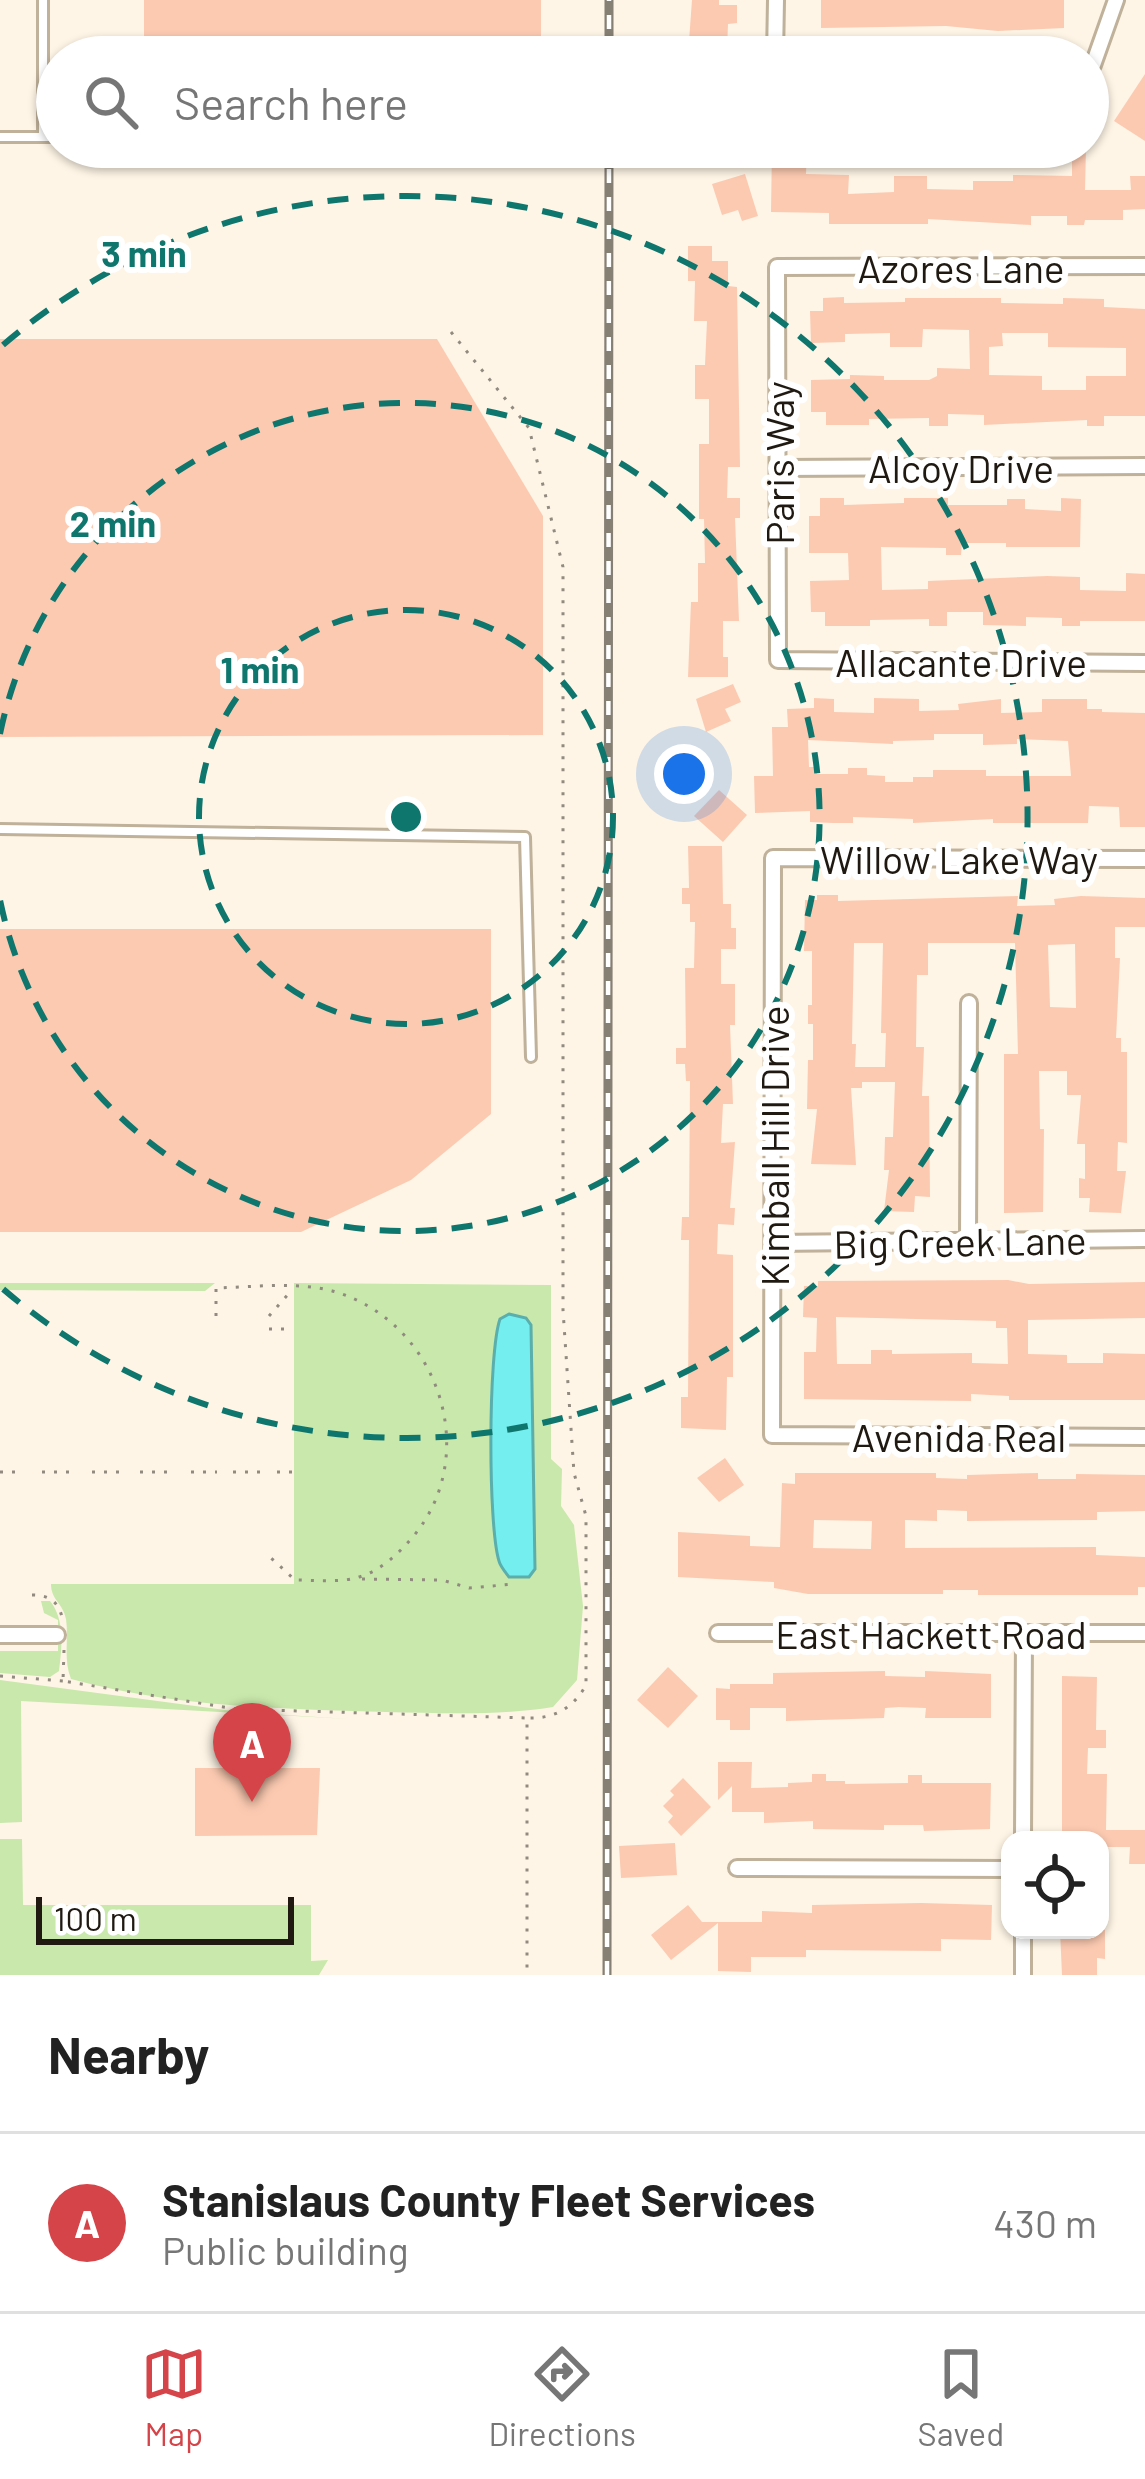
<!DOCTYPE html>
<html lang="en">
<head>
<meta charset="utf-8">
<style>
  body { margin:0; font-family:Barlow,sans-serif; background:#f6f6f6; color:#222 }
  .controls { position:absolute; right:36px; bottom:36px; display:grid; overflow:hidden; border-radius:24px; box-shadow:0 3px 9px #0004 }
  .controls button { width:108px; height:108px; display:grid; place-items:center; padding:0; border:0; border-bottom:3px solid #e0e0e0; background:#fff; color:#222; font:60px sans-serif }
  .scale { position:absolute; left:36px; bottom:30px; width:258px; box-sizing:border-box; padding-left:12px; border:6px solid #1f1911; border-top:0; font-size:33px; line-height:42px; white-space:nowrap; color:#1f1911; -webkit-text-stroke:9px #fff; paint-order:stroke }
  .you { position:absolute; left:684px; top:774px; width:42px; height:42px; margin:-30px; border:9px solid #fff; border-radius:50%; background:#1a73e8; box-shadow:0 0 0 18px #1a73e833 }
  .badge { display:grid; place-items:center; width:78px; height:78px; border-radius:50%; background:#d44448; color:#fff; font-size:39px; font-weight:700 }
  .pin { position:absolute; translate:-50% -99px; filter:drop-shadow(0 3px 6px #0008) }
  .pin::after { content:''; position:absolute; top:63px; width:42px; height:36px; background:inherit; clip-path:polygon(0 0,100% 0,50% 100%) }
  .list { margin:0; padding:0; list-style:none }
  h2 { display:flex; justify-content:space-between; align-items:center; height:156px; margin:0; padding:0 48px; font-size:51px }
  h2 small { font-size:39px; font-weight:400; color:#767676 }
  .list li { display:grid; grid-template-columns:78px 1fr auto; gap:36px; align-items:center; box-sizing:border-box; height:180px; padding:0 48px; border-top:3px solid #e0e0e0 }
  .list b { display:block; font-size:45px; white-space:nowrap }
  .list p { margin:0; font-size:39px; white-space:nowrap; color:#767676 }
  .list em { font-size:39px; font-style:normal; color:#767676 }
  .icon { flex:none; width:66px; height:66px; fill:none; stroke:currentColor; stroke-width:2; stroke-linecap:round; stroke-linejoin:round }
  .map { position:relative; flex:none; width:1145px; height:1975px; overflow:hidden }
  .search { position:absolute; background:#fff; box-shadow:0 3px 9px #0004; left:36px; right:36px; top:36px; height:132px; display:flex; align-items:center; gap:30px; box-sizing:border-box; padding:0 42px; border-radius:66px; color:#767676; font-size:45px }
  .sheet { height:336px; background:#fff }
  nav { display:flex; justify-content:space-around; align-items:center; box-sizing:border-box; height:168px; border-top:3px solid #e0e0e0; background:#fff; font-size:33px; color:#767676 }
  nav a { display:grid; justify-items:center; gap:6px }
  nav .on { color:#d44448 }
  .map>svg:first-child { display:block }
  .green { fill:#c9e8ac }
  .water { fill:#74eeef; stroke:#5aaeac; stroke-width:3 }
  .building { fill:#fccab1; fill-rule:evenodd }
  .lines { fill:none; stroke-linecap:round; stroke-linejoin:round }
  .lane-casing { stroke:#bfb19a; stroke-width:14 }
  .street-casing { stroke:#bfb19a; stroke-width:20 }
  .path { stroke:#918a7e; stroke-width:3; stroke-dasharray:3 9; stroke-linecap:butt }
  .lane { stroke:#fff; stroke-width:8 }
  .street { stroke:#fff; stroke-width:14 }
  .rail-casing { stroke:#867f74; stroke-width:9 }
  .rail { stroke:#fff; stroke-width:4.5; stroke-dasharray:14; stroke-linecap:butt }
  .ring { fill:none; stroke:#0f766e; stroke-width:6; stroke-dasharray:21 15 }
  .labels { text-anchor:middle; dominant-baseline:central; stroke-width:12; stroke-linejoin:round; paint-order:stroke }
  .street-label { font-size:39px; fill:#1f1911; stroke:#fff }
  .centre { fill:#0f766e; stroke:#fff; stroke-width:6 }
  .ring-label { font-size:36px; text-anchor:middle; font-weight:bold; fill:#0f766e; stroke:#fff; stroke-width:12; stroke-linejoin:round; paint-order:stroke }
</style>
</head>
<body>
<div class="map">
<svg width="1145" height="1975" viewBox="0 0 1145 1975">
  <rect width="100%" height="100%" fill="#fef5e6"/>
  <g class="green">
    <path d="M0,1283H215L205,1291L0,1290Z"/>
    <path d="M294,1283L551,1285V1459L562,1469L561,1506L574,1525L583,1606L577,1680L553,1707C498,1716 442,1713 386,1712C282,1709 172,1707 71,1679C63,1659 69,1639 66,1619C63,1603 51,1600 51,1584H294Z"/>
    <path d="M41,1601H50C65,1619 62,1648 59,1671L50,1677L0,1673V1651H58V1620L44,1613Z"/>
    <path d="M0,1680L240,1712L349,1719L21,1701L22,1822L0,1823Z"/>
    <path d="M0,1839H22L23,1905H311V1961L328,1960L319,1975H0Z"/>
  </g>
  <path class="water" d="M509,1314L526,1318L531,1325L535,1569L529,1577H509C506,1573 500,1566 499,1561C488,1526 488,1353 500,1319Z"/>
  <g class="building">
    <rect x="144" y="0" width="397" height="57"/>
    <path d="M692,0H719V5H737V23L728,24L727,49L717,48V55H688Z"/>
    <path d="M821,0H1064V28L998,31L946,26L821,28Z"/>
    <path d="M1145,74V141L1114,121Z"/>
    <path d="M772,147H807L806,174L849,175L848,194L894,192V176H927V189L973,190V181H1013V175L1072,176V147H1086L1085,190H1131L1130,176H1145V209L1123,210V220H1085L1084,225H1067V216H1031V225L928,219V224H829V213L771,212Z"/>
    <path d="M745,174L758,216L742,221L738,210L722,215L712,184Z"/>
    <path d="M688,246H712V261H728V286L737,287L740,467H728L727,498H740V518H735L739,621H723V657H728V677H688L691,602H698V563H705L704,519H699V444H709V399H695V365H705L707,321H694L695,281H688Z"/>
    <path d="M844,297V303L905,302V298H1001V303L1063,304V298L1104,299V307L1145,309V416H1104V426H1087V420L984,425V415L948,414V426H929V418L869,419V425H826V412H811V380L850,379V375L884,376V380H929L937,376V368L970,369L969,330L923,329L922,347H890V333L845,334V342L811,343L810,311H823V298ZM1002,333H1048V347L1126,348V376H1086V390H1042V376L989,375V347L1003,346Z"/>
    <path d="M0,339H437L543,516V735L0,737Z"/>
    <path d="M820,498H844V505L904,503V498H948V505H1007V499H1025V509L1061,511V498L1081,499L1080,547H1006V543H962L961,555H946V548L881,547L882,590L928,589V581L1047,576L1080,577V590L1126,591V573L1145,574V621H1080V626H1062V618L1026,617V626L983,625V612H947V626H929V619L870,620V626H825V612H811L810,581L849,580L848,553H809V516H820Z"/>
    <path d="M733,684L741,702L725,709L731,721L706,732L696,699Z"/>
    <path d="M814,698L834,699V712L874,713V698L919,699V711L959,710L958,704L1001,699V713L1042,712V699H1087V709H1102V712L1145,713V827H1120L1119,807L1089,806L1088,823H993V819L913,823V819L853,817V823H833L810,822V811L755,813L754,776H773L772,727H788L787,709L814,708ZM934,734H983V745L1017,744V739L1068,741L1071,776H986V770H933V777H913V782H885V776L867,775V768H848V774H817V767H809L808,740L893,744V741L934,740Z"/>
    <path d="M719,790L747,815L723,842L694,816Z"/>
    <path d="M688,846H722L723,904H731V928H736V949H721V984H735V1025H730L733,1104H723L721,1143L735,1142L730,1208H735L734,1225L718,1224L717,1254L733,1255V1377H727L726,1430L681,1428V1397H688L689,1240H681L682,1217H689L690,1081H686L685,1064H676V1048H686L685,968H694L695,922H690V904H682V888H689Z"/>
    <path d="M817,895H838V901L1018,896L1017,906L1055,905L1054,899L1081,896L1145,898V927H1115V958H1120L1116,1038H1121V1052H1127V1143L1118,1142L1117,1171H1126L1121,1213L1089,1212L1090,1198H1079V1178L1085,1179V1144H1077L1081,1095H1067V1071H1039L1040,1129H1044L1043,1212L1004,1213V1054H1018L1015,943H928V975H917L916,1047H924L922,1096H929L930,1197L915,1196L914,1212L884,1211L889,1170H884L885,1137H893L895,1082H862V1088H851L856,1165L811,1164L817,1109H807L808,1060H813V1024H808V1005H812V951H804L805,900H817ZM854,943H883L881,1033H886L885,1067H855L856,1044H852ZM1075,944L1076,1008L1050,1007L1048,945Z"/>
    <path d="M0,929H491V1114L411,1180L301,1232H0Z"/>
    <path d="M1008,1280L1029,1284L1145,1282V1318L1028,1320V1354L1067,1355V1363H1103V1353L1145,1354V1400H1009V1396L971,1394V1401L804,1399V1352H816L817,1318L803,1317L804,1286H818V1281ZM836,1317L996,1321V1328H1007L1008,1364L972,1363V1353L892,1354V1350H871V1364H837Z"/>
    <path d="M725,1458L744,1485L719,1502L697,1478Z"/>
    <path d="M795,1473H936V1478L967,1479V1475L1038,1473V1479H1076V1474L1145,1475V1511L1097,1512V1520L967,1521V1511L937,1510V1521L905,1520V1548L1096,1547V1555L1145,1557V1587H1138V1595H978V1590H943V1594H808L774,1588V1582L678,1577V1532L750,1536V1546L780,1547L782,1483L795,1484ZM814,1520L872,1521L871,1549L813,1548Z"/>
    <path d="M668,1667L698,1696L668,1728L637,1700Z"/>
    <path d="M885,1671V1676L925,1677V1671L991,1674V1718H925L926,1708L899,1707L885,1708L884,1718L786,1721V1708H750V1730H730V1720H716V1688L730,1689V1684H773V1673Z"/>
    <path d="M1062,1676L1097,1677L1096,1730H1106V1748H1088L1087,1774H1107L1106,1830H1145V1864H1129L1130,1847H1100V1840H1062Z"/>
    <path d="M718,1762H752L751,1788L788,1787V1783L812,1782V1774H826V1781H845V1784L908,1783V1775H922V1783H991L990,1829L924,1831L923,1825H884V1830L813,1829V1821L764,1823V1812H732V1786L718,1800Z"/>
    <path d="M195,1768H320L317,1835L195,1836Z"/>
    <path d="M683,1778L711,1807L681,1836L668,1822L673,1816L663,1806L674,1795L670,1791Z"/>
    <path d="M675,1843L677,1875L621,1878L619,1846Z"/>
    <path d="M921,1903L992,1905L991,1940L941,1939V1951L806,1950V1957H751V1972L718,1971V1923L671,1960L651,1935L688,1905L702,1922H762V1911L812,1913V1905Z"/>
    <path d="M1060,1930H1105V1959L1097,1958V1975H1062Z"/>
  </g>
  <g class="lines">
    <defs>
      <g id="lane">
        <path d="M0,137H57"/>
        <path d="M43,137V0"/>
        <path d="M0,829L525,837L531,1057"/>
      </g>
      <g id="street">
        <path d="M775,57L776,0"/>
        <path d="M1088,65H1093L1116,0"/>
        <path d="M1145,266L777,267L778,660L1145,663"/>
        <path d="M778,468L1145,466"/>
        <path d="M1145,859L773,858L772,1435L1145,1437"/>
        <path d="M968,1240L969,1003"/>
        <path d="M774,1243L1145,1239"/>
        <path d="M718,1633H1145"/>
        <path d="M0,1635H57"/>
        <path d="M1023,1840L1024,1634"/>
        <path d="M737,1868L1010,1869"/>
        <path d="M1023,1930V1975"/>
      </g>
    </defs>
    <use href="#lane" class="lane-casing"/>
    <use href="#street" class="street-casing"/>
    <g class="path">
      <path d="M451,332L529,428L563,567V1310L574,1473L586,1516V1685C573,1709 553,1719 527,1718"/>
      <path d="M216,1316V1288C254,1287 300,1281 336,1292C440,1324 483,1457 411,1539C397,1555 380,1571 359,1577C340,1583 315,1580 295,1580L270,1557"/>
      <path d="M269,1316L291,1291"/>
      <path d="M269,1329H293"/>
      <path d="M0,1472H22"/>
      <path d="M42,1472H70"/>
      <path d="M92,1472H119"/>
      <path d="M140,1472H169"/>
      <path d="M191,1472H217"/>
      <path d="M233,1472H261"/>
      <path d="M277,1472H294"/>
      <path d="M362,1579L442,1580L469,1588L514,1584"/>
      <path d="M32,1595C51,1595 60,1603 63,1622"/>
      <path d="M64,1650L63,1681L236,1709L527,1718V1975"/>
      <path d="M0,1676L63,1681"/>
    </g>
    <use href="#lane" class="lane"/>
    <use href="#street" class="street"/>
    <defs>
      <g id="rail">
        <path d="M609,57V0"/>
        <path d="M607,1975L609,147"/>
      </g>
    </defs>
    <use href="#rail" class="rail-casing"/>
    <use href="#rail" class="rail"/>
  </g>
  <g class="ring">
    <circle cx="406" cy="817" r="207"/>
    <path d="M0 734A414 414 0 1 1 0 900"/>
    <path d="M3 345A621 621 0 1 1 3 1289"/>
  </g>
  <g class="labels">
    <g class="street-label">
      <text x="961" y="267">Azores Lane</text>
      <text transform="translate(778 463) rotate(-90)">Paris Way</text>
      <text x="961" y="467">Alcoy Drive</text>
      <text x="961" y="661">Allacante Drive</text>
      <text x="959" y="858">Willow Lake Way</text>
      <text transform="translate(773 1146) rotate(-90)">Kimball Hill Drive</text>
      <text transform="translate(960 1241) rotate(-1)">Big Creek Lane</text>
      <text x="959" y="1436">Avenida Real</text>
      <text x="931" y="1633">East Hackett Road</text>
    </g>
  </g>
  <circle cx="406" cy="817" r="18" class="centre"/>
  <g class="ring-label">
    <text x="144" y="267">3 min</text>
    <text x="113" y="537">2 min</text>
    <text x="260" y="683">1 min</text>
  </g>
</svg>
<div class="controls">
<button><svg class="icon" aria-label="locate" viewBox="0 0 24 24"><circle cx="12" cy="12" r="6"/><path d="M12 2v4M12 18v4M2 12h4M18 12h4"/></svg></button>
</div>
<div class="scale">100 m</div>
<div class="you"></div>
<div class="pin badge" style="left:252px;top:1802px">A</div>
<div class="search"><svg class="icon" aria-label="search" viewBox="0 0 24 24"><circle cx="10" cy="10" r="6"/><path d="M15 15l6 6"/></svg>Search here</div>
</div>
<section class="sheet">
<h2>Nearby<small></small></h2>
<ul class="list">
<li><span class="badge">A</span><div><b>Stanislaus County Fleet Services</b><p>Public building</p></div><em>430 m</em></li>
</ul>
</section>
<nav>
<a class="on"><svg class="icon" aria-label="map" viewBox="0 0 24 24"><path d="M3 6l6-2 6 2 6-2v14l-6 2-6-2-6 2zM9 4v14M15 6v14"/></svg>Map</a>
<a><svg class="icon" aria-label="directions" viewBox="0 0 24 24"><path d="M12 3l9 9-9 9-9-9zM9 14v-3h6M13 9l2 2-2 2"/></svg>Directions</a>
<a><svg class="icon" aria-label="saved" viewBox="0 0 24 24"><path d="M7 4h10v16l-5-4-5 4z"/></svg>Saved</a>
</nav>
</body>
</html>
